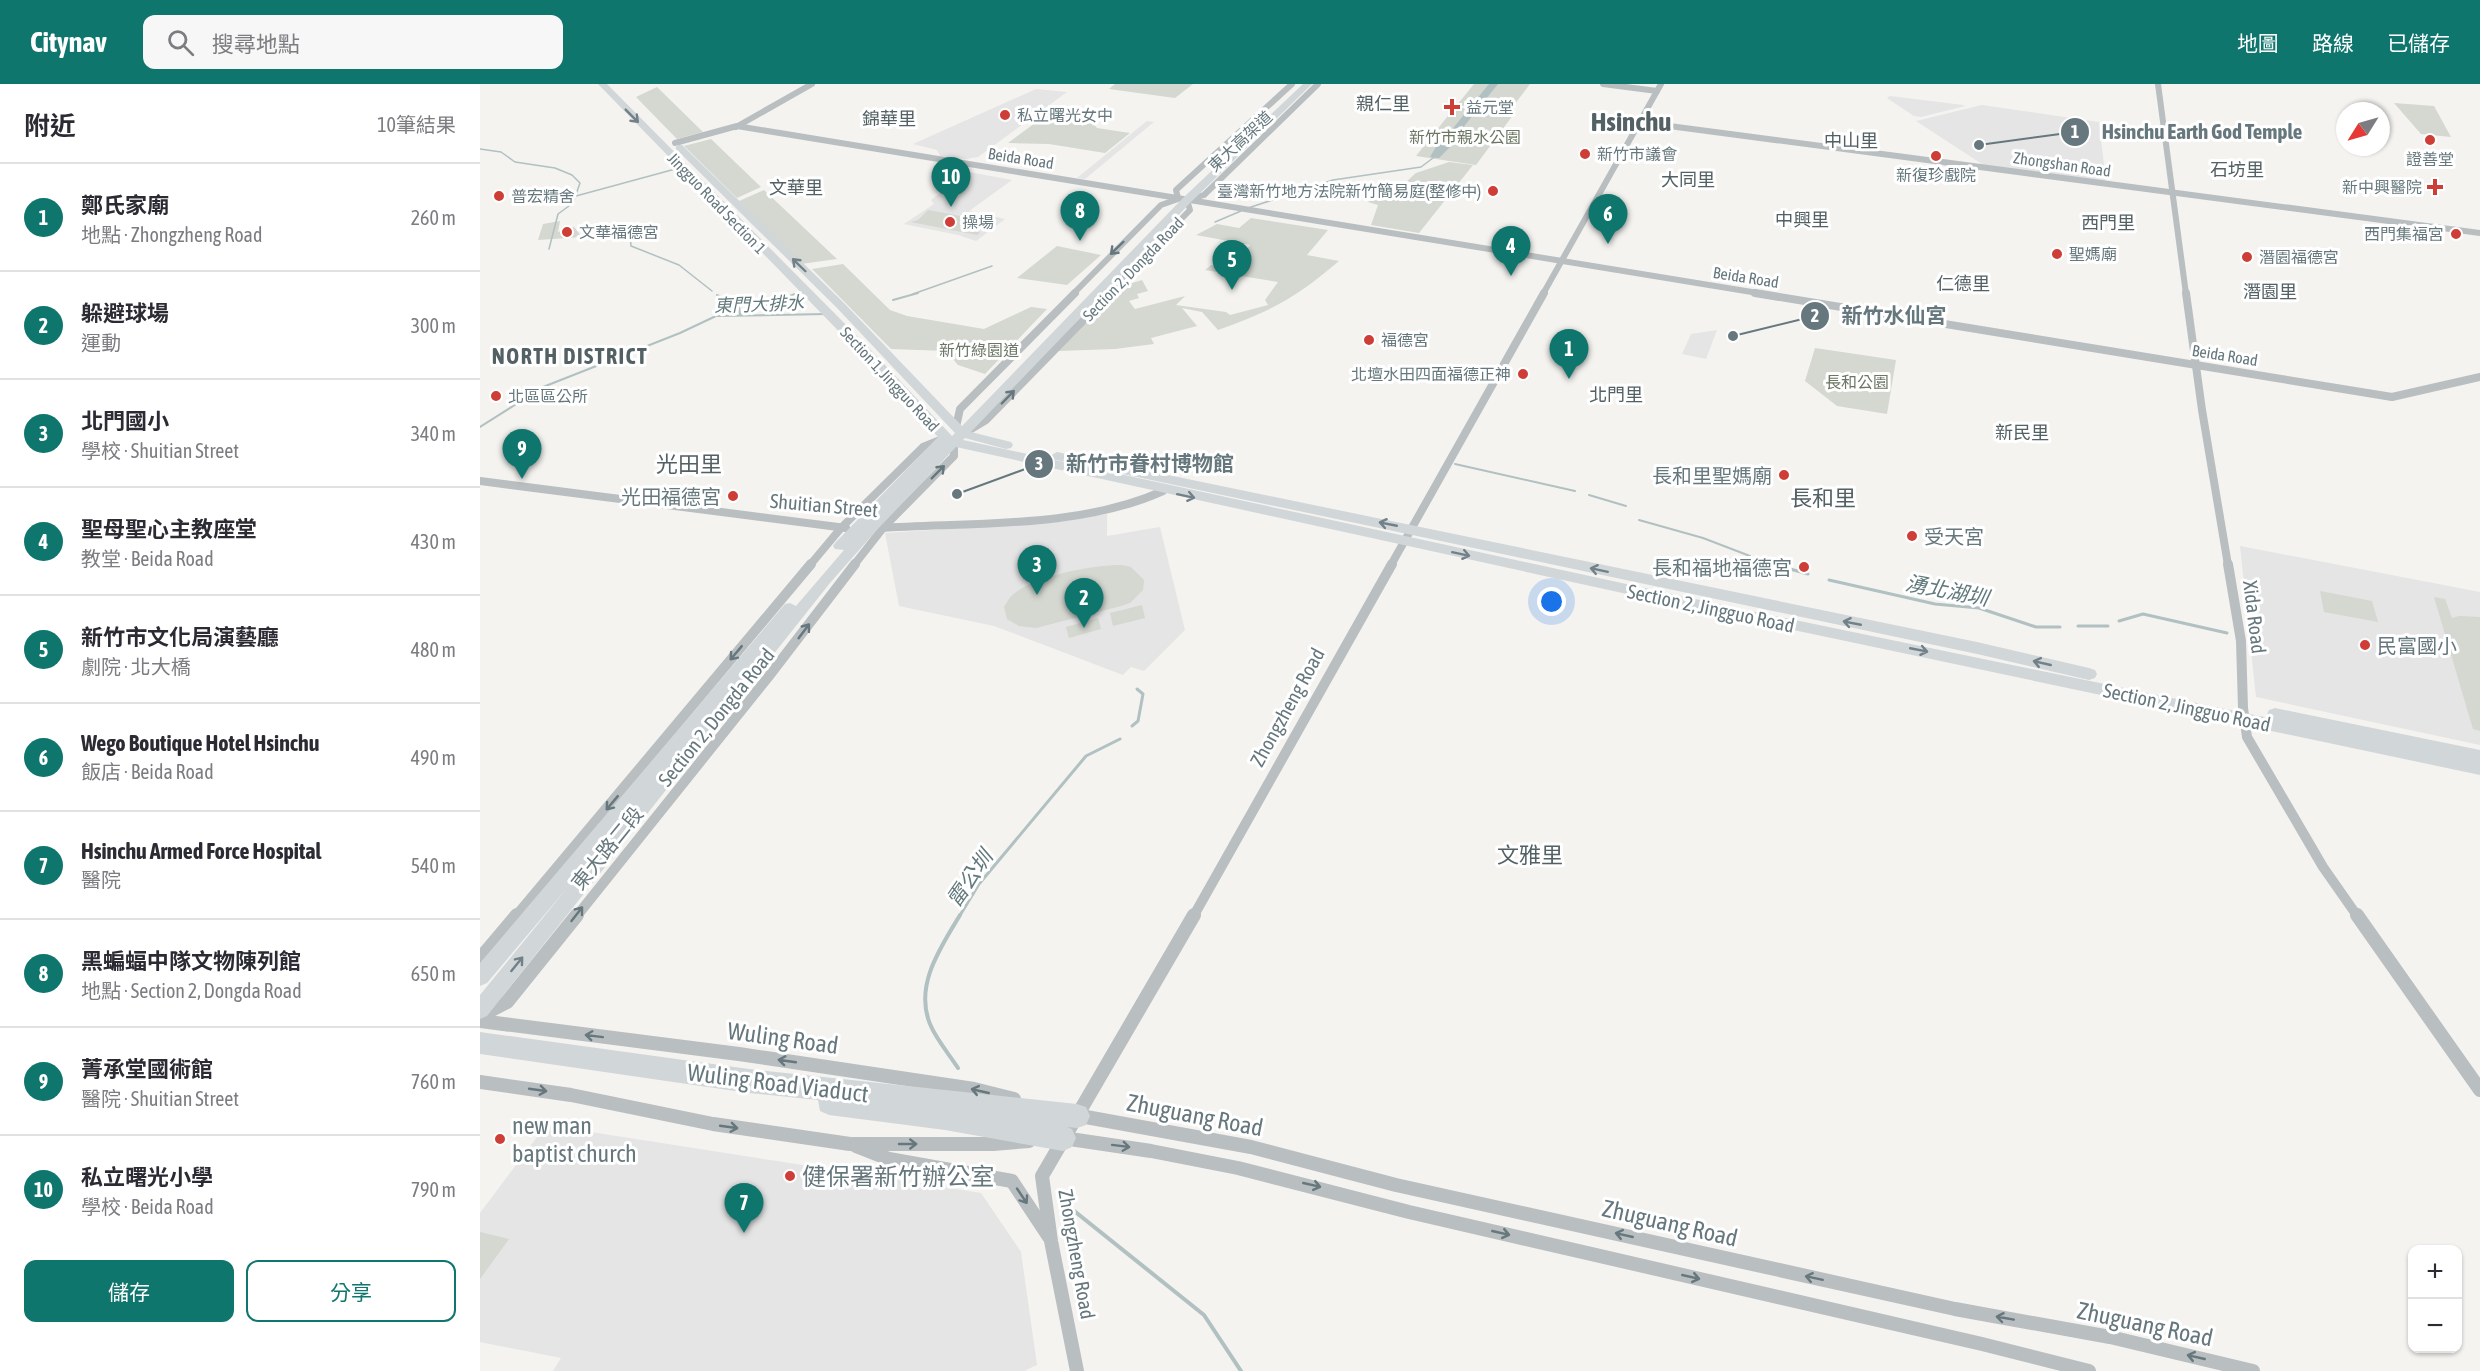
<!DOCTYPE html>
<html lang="zh-TW">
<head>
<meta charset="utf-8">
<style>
  body { margin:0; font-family:"Asap Condensed","Noto Sans TC",sans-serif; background:#f7f7f7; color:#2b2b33 }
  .controls { position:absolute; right:18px; bottom:18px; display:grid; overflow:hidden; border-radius:12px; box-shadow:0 2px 4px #0004 }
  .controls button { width:54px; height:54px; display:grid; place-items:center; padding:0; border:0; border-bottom:2px solid #e1e1e2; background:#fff; color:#2b2b33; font:30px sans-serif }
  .compass { position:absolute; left:1856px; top:18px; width:54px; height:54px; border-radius:50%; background:#fff; box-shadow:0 2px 4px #0004; rotate:233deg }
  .you { position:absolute; left:1072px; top:518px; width:21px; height:21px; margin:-15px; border:4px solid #fff; border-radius:50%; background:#1a73e8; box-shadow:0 0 0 9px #1a73e833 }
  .badge { display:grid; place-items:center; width:39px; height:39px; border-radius:50%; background:#0f766e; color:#fff; font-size:20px; font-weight:700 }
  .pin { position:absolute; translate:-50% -50px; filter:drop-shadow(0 2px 3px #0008) }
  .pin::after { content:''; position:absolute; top:32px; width:21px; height:18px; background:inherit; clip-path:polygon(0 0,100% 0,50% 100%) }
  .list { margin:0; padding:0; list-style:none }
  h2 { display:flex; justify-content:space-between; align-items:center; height:78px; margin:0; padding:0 24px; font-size:26px }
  h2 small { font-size:20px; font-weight:400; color:#7c7c81 }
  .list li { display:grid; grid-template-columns:39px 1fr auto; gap:18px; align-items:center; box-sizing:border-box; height:108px; padding:0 24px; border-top:2px solid #e1e1e2 }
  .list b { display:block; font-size:22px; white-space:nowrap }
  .list p { margin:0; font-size:20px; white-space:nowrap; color:#7c7c81 }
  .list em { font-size:20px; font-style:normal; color:#7c7c81 }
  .actions { display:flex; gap:12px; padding:18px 24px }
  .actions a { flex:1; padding:14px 0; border:2px solid #0f766e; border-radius:12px; text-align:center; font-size:21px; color:#0f766e }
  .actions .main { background:#0f766e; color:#fff }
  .icon { flex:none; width:33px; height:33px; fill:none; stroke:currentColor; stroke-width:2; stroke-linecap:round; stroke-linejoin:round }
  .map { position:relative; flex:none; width:2000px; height:1287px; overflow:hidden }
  header { display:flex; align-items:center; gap:36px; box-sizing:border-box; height:84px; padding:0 30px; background:#0f766e; color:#fff }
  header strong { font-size:28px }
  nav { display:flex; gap:33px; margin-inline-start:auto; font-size:21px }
  .search { width:420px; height:54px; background:#f7f7f7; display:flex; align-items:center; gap:15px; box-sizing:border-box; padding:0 21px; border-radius:12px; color:#7c7c81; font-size:22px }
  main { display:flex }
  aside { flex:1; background:#fff }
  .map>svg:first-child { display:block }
  .built { fill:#e4e5e4 }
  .green { fill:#d4d8d0 }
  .water { fill:#b1c0c1 }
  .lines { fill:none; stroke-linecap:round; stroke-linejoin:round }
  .stream-far3 { stroke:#b1c0c1; stroke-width:1.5 }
  .stream-far2 { stroke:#b1c0c1; stroke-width:2 }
  .stream-far1 { stroke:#b1c0c1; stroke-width:3 }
  .stream { stroke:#b1c0c1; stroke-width:4 }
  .minor-far3 { stroke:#b9bec0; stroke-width:6 }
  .minor-far2 { stroke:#b9bec0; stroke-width:8 }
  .minor-far1 { stroke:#b9bec0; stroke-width:10 }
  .minor { stroke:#b9bec0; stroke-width:14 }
  .major { fill:#d1d6d9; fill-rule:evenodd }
  .highway { fill:#d1d6d9; fill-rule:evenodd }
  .oneway { stroke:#718187 }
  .oneway2 { stroke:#66787e }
  .poi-dot { fill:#ce3e36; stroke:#fff; stroke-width:2 }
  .labels { text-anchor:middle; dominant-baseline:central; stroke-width:6; stroke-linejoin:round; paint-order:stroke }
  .far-poi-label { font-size:16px; fill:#66787e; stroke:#fff; text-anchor:start }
  .far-park-label { font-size:16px; fill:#6b7664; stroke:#fff }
  .far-street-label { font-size:16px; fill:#66787e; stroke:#fff }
  .far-quarter-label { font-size:18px; fill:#536064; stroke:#fff }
  .far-water-label { font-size:18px; font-style:italic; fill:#62797b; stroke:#fff }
  .poi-label { font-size:20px; fill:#66787e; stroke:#fff; text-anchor:end }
  .street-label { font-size:20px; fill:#66787e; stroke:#fff }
  .water-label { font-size:21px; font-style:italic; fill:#62797b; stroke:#fff }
  .far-district-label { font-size:22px; font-weight:bold; letter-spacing:1.5px; fill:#536064; stroke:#fff }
  .quarter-label { font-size:22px; fill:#536064; stroke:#fff }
  .near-street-label { font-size:24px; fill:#66787e; stroke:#fff }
  .near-poi-label { font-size:24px; fill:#66787e; stroke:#fff; text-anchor:start }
  .far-town-label { font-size:27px; font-weight:bold; fill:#536064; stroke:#fff }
  .leader { fill:none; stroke:#66787e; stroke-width:2 }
  .callout-dot { fill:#66787e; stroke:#fff; stroke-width:2 }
  .mark-label { font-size:18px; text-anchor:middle; font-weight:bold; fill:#fff }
  .callout-label { font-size:21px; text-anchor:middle; font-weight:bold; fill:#66787e; stroke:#fff; stroke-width:6; stroke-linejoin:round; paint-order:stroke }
</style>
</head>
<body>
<header>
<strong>Citynav</strong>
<div class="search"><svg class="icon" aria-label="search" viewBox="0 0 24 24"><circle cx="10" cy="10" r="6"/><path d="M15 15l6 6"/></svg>搜尋地點</div>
<nav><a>地圖</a><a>路線</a><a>已儲存</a></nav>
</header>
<main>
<aside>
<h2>附近<small>10筆結果</small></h2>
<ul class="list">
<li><span class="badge">1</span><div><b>鄭氏家廟</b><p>地點 · Zhongzheng Road</p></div><em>260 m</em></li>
<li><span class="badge">2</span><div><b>躲避球場</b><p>運動</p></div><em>300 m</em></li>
<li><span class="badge">3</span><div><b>北門國小</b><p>學校 · Shuitian Street</p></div><em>340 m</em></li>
<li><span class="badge">4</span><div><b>聖母聖心主教座堂</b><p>教堂 · Beida Road</p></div><em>430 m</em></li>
<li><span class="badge">5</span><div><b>新竹市文化局演藝廳</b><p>劇院 · 北大橋</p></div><em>480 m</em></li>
<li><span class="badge">6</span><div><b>Wego Boutique Hotel Hsinchu</b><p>飯店 · Beida Road</p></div><em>490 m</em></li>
<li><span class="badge">7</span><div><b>Hsinchu Armed Force Hospital</b><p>醫院</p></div><em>540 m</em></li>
<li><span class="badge">8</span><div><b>黑蝙蝠中隊文物陳列館</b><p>地點 · Section 2, Dongda Road</p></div><em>650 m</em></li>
<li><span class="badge">9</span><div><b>菁承堂國術館</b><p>醫院 · Shuitian Street</p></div><em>760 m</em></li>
<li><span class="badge">10</span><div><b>私立曙光小學</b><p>學校 · Beida Road</p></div><em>790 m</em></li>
</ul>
<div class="actions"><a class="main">儲存</a><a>分享</a></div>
</aside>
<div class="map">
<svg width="2000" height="1287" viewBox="0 0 2000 1287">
  <rect width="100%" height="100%" fill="#f4f3f0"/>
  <g class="built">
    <path d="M556,5L587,8L498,73L486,75L460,72L457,66L433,60Z"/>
    <path d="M1410,12L1483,21L1485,22L1441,33L1434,32L1407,14Z"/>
    <path d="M1502,21L1619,38L1626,98L1508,84L1436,37Z"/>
    <path d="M667,37L674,38L605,95L597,94Z"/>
    <path d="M489,88L532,96L489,127L525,135L496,157L478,151L424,140L454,120L451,116Z"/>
    <path d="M1237,246L1226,275L1202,270L1211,250Z"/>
    <path d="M627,430V452L680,443L705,546L664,587L651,583L643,591L514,542L419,522L405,449L579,438Z"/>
    <path d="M1760,462L2000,508V661L1776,613Z"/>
    <path d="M66,1041L501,1109L541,1168L557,1281L544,1287H73L81,1274L0,1258V1129Z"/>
  </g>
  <g class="green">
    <path d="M635,0H713L695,14L629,5Z"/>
    <path d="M994,0H1050L1029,28L977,21Z"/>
    <path d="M177,3L223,48L197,55L156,13Z"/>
    <path d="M1914,19L1954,22L1971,53L1941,50Z"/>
    <path d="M975,23L1033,31L996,81L936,72Z"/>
    <path d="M582,24L604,28L617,44L650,49L625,69L569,60L528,59L574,25Z"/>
    <path d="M231,55L281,103L257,114L204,62Z"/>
    <path d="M969,78L993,81L939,149L891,141L898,121L888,118L905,105L917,106L936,89Z"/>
    <path d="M284,106L357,175L321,180L259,117Z"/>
    <path d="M448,126L513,138L509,141L504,140L496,147L500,149L497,151L431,138L438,136Z"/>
    <path d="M771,134L848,146L827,171L859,177C817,213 790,228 738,246L722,228L702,224L717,242L671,254L674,260L635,265L578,267L646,197L652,199L662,196L668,207L657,210L659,214L649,217L655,225L705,212L696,221L746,228L750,231L788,221L785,216L798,198L725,186L731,181L751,184L770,161L716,151L737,140L759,144Z"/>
    <path d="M80,137L78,148L94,143L102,153L58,156L63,140Z"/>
    <path d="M577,162L621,171L587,201L537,194Z"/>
    <path d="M363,180L410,226L427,232L504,245L551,223L567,225L505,290L478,281L466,267L411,265L332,185Z"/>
    <path d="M1335,264L1416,276L1407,330L1357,322L1325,297Z"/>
    <path d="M642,481L651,483L664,496L663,506L650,519L641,522L556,544L539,542L527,535L524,523C527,518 530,512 535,509C558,491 613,481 642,481Z"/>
    <path d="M1840,507L1892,517L1898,538L1844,528Z"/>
    <path d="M1954,513L1965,515L1972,534L1979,532L2000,533V647L1993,645Z"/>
    <path d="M662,521L665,534L633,542L630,529Z"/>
    <path d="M618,534L621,545L589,554L586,543Z"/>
    <path d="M0,1148L29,1155L0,1195Z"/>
  </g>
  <path class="water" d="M1009,0H1018L969,61L970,63L959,74L950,73L957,61L961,59Z"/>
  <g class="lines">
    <g class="stream-far3">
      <path d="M0,65L21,68L35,78L75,84L92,91L100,99L93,119L78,130L69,165"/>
      <path d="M96,112L199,84"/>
      <path d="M768,124L853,96L941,83L957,71"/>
      <path d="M735,138L761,127"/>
      <path d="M150,151L151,162L199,181L232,207"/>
      <path d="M433,210L512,182"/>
    </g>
    <g class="stream-far2">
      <path d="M237,211L259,222L260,231L315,210"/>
      <path d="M413,216L438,209"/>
      <path d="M0,343L63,303L200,249L236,232L346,230"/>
      <path d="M975,380L1095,407"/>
      <path d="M1109,411L1146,422"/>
      <path d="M1159,436L1223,454L1270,472"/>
      <path d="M1285,478L1297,481"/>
    </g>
    <g class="stream-far1">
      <path d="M1292,480L1328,490"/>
      <path d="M1349,496L1455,520L1499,524L1556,543H1580"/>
      <path d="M1639,537L1663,530L1747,549"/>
      <path d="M1598,542H1628"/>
      <path d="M652,642L658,637L663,610L657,605"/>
      <path d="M479,833L499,800L606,672L640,655"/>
    </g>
    <g class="stream">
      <path d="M478,984C469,970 456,955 450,940C434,901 461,863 480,831"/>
      <path d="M588,1122L724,1231L761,1287"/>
    </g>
    <g class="minor-far3">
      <path d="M1123,0L1177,7"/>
      <path d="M1678,0L1706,210"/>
      <path d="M1159,38L2000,149"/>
      <path d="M256,43L332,0"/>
      <path d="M195,59L257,42L1284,210"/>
      <path d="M698,114L696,106L812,0"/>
      <path d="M711,115L724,111L838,0"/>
      <path d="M593,210L681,121L698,115"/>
      <path d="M628,210L710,126L707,116"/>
      <path d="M1063,210L1181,0"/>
    </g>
    <g class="minor-far2">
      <path d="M1275,209L1912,313L2000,293"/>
      <path d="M1706,209L1722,326L1748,481"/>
      <path d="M476,343L480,325L595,209"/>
      <path d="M486,348L506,336L630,209"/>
      <path d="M0,397L366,444"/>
      <path d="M400,444C491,438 599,445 683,407"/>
      <path d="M330,481L361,444L443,363L465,354"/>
      <path d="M374,481L403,444L474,372V359"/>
      <path d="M911,481L1064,209"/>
    </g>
    <g class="minor-far1">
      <path d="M1748,480L1761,557L1763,624L1767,653L1843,783L1878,833"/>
      <path d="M35,833L331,480"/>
      <path d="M96,833L289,592L375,480"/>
      <path d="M713,833L912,480"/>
    </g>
    <g class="minor">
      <path d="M1877,831L2000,1006"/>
      <path d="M0,875L37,831"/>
      <path d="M0,932L27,918L97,831"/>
      <path d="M0,937L259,970L494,1005L534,1015"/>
      <path d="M0,998L91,1011L233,1040L370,1060H513L549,1057"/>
      <path d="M595,1031L771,1063L916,1101L1475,1225L1630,1253L1773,1287"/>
      <path d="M583,1054L671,1067L758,1084L929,1128L1502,1260L1609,1287"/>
      <path d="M376,1062L409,1075L532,1097L569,1153"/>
      <path d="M597,1287L571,1157L562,1092L714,831"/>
    </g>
    <g class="major">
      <path d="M118,0H127L388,263L472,352L475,349L357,224L196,65V61H202L365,220L482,342L703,114L823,0H832L711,118L491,348L531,358L533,361L531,364L526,365L485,354L483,356L1266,526L1789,634L1787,630L1789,626L1795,624L2000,666V691L1266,536L476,363L395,448L350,499L7,932L0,935V911L88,803L7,899L0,902V879L305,520L310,519L316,522L364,466L355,465L353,462L355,459L458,353L380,269Z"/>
      <path d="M577,368L1497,558L1609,584L1615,586L1617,590L1615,594L1609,596L1497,570L572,375L570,372Z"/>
    </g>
    <path class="highway" d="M0,948L269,985L597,1020L606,1023L610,1032L606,1041L597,1044L587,1043L592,1045L596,1054L592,1063L583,1067L465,1046L349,1031L340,1027L338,1016L269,1009L0,970Z"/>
  </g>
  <defs><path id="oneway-shaft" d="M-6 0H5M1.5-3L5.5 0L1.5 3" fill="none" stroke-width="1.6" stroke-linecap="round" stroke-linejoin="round" transform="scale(1.5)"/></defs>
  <g class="oneway">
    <use href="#oneway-shaft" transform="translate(152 32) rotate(45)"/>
    <use href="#oneway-shaft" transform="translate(319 181) rotate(-136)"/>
    <use href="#oneway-shaft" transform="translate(706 412) rotate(12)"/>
    <use href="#oneway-shaft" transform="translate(908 440) rotate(-169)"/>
    <use href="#oneway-shaft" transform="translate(981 470) rotate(12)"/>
    <use href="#oneway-shaft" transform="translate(1119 486) rotate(-168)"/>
    <use href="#oneway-shaft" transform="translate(1372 539) rotate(-169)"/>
    <use href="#oneway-shaft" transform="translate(1439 566) rotate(11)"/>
    <use href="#oneway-shaft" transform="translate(1562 579) rotate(-167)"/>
    <use href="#oneway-shaft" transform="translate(37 880) rotate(-51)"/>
  </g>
  <g class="oneway2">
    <use href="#oneway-shaft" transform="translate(637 164) rotate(136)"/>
    <use href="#oneway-shaft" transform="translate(528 313) rotate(-46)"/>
    <use href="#oneway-shaft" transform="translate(458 388) rotate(-45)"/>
    <use href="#oneway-shaft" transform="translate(324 547) rotate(-53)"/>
    <use href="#oneway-shaft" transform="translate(256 569) rotate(130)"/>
    <use href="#oneway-shaft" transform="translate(132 719) rotate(130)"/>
    <use href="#oneway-shaft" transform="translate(97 830) rotate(-52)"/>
    <use href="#oneway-shaft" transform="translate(114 952) rotate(-173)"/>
    <use href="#oneway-shaft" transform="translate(307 977) rotate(-172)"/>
    <use href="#oneway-shaft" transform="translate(58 1006) rotate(8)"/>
    <use href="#oneway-shaft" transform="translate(500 1007) rotate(-167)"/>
    <use href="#oneway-shaft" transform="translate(249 1043) rotate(8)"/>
    <use href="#oneway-shaft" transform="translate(428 1060)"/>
    <use href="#oneway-shaft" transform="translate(641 1062) rotate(7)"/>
    <use href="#oneway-shaft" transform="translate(832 1101) rotate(13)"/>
    <use href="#oneway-shaft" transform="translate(542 1112) rotate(56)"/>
    <use href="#oneway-shaft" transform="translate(1021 1149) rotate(13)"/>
    <use href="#oneway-shaft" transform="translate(1144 1151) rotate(-167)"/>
    <use href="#oneway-shaft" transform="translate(1211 1193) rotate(13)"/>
    <use href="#oneway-shaft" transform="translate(1334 1194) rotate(-168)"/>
    <use href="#oneway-shaft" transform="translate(1525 1234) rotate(-170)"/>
    <use href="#oneway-shaft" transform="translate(1716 1273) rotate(-167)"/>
  </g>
  <g class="poi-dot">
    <path d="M969 14h6v6h6v6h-6v6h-6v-6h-6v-6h6z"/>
    <circle cx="525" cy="31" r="6"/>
    <circle cx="1950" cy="56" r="6"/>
    <circle cx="1105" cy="70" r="6"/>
    <circle cx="1456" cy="72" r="6"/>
    <path d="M1952 94h6v6h6v6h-6v6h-6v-6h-6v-6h6z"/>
    <circle cx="1013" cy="107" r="6"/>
    <circle cx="19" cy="112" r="6"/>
    <circle cx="470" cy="138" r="6"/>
    <circle cx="87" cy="148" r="6"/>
    <circle cx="1976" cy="150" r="6"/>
    <circle cx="1577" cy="170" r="6"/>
    <circle cx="1767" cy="173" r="6"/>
    <circle cx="889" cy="256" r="6"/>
    <circle cx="1043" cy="290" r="6"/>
    <circle cx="16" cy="312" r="6"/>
    <circle cx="1304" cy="391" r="6"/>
    <circle cx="253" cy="412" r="6"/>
    <circle cx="1432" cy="452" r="6"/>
    <circle cx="1324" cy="483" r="6"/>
    <circle cx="1885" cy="561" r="6"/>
    <circle cx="20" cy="1055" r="6"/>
    <circle cx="310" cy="1092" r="6"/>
  </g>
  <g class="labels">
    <g class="far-poi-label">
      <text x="986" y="23">益元堂</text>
      <text x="537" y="31">私立曙光女中</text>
      <text x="1117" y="70">新竹市議會</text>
      <text x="1950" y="75" text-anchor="middle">證善堂</text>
      <text x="1456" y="91" text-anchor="middle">新復珍戲院</text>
      <text x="1942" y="103" text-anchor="end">新中興醫院</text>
      <text x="1001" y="107" text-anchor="end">臺灣新竹地方法院新竹簡易庭(整修中)</text>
      <text x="31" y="112">普宏精舍</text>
      <text x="482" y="138">操場</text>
      <text x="99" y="148">文華福德宮</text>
      <text x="1964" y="150" text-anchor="end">西門集福宮</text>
      <text x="1589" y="170">聖媽廟</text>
      <text x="1779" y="173">潛園福德宮</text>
      <text x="901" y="256">福德宮</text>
      <text x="1031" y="290" text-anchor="end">北壇水田四面福德正神</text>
      <text x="28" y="312">北區區公所</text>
    </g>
    <g class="far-park-label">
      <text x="985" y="53">新竹市親水公園</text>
      <text x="499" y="266">新竹綠園道</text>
      <text x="1377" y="298">長和公園</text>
    </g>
    <g class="far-street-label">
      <text transform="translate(760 57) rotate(-43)">東大高架道</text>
      <text transform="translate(541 74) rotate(9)">Beida Road</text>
      <text transform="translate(1582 80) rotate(8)">Zhongshan Road</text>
      <text transform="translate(237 119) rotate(46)">Jingguo Road Section 1</text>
      <text transform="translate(653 185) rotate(-46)">Section 2, Dongda Road</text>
      <text transform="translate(1266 193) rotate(9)">Beida Road</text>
      <text transform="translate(1745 271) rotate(9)">Beida Road</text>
      <text transform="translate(410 295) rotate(47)">Section 1, Jingguo Road</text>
    </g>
    <g class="far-quarter-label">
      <text x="903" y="19">親仁里</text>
      <text x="409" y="34">錦華里</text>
      <text x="1371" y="56">中山里</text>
      <text x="1757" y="85">石坊里</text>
      <text x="1208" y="95">大同里</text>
      <text x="316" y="103">文華里</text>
      <text x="1322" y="135">中興里</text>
      <text x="1628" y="138">西門里</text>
      <text x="1483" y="199">仁德里</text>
      <text x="1790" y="207">潛園里</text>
      <text x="1136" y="310">北門里</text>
      <text x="1542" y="348">新民里</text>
    </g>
    <g class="far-water-label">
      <text transform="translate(279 220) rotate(-2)">東門大排水</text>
    </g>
    <g class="poi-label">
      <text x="1292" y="391">長和里聖媽廟</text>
      <text x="241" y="412">光田福德宮</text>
      <text x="1444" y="452" text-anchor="start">受天宮</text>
      <text x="1312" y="483">長和福地福德宮</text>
      <text x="1897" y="561" text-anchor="start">民富國小</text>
    </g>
    <g class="street-label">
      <text transform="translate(344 421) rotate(5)">Shuitian Street</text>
      <text transform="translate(1231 524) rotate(12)">Section 2, Jingguo Road</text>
      <text transform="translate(1775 533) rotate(83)">Xida Road</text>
      <text transform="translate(807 623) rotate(-61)">Zhongzheng Road</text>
      <text transform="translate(1707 623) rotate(12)">Section 2, Jingguo Road</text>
      <text transform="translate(236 633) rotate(-51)">Section 2, Dongda Road</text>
      <text transform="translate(127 764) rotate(-51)">東大路二段</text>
      <text transform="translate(597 1170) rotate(80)">Zhongzheng Road</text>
    </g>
    <g class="water-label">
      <text transform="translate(1467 506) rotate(11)">湧北湖圳</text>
      <text transform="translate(489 794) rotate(-55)">雷公圳</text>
    </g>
    <g class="far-district-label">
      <text x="90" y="272">NORTH DISTRICT</text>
    </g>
    <g class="quarter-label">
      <text x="209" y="380">光田里</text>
      <text x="1343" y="414">長和里</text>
      <text x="1050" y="771">文雅里</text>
    </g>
    <g class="near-street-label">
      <text transform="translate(303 954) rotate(8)">Wuling Road</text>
      <text transform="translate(298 999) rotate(7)">Wuling Road Viaduct</text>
      <text transform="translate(715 1031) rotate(11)">Zhuguang Road</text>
      <text transform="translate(1190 1139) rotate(13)">Zhuguang Road</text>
      <text transform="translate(1665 1240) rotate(12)">Zhuguang Road</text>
    </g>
    <g class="near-poi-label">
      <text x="32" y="1041">new man<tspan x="32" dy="28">baptist church</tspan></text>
      <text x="322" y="1092">健保署新竹辦公室</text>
    </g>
    <g class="far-town-label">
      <text x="1151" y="37">Hsinchu</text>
    </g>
  </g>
  <path class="leader" d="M1499 61L1595 48M1253 252L1335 232M477 410L559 380"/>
  <g class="callout-dot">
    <circle cx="1499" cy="61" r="6"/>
    <circle cx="1253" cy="252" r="6"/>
    <circle cx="477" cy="410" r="6"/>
    <circle cx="1595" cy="48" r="15"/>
    <circle cx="1335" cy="232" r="15"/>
    <circle cx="559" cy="380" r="15"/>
  </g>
  <g class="mark-label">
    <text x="1595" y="54">1</text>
    <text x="1335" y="238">2</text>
    <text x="559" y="386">3</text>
  </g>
  <g class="callout-label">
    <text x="1722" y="55">Hsinchu Earth God Temple</text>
    <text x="1414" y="239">新竹水仙宮</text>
    <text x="670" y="387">新竹市眷村博物館</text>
  </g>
</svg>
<div class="controls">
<button>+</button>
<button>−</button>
</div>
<svg class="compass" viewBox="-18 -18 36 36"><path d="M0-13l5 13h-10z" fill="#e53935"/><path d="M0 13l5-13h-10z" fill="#7c7c81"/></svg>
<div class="you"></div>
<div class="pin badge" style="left:1089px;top:295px">1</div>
<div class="pin badge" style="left:604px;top:544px">2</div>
<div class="pin badge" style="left:557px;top:511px">3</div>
<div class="pin badge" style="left:1031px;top:192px">4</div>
<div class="pin badge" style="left:752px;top:206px">5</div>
<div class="pin badge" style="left:1128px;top:160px">6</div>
<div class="pin badge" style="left:264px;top:1149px">7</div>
<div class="pin badge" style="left:600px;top:157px">8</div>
<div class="pin badge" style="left:42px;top:395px">9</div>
<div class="pin badge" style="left:471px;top:123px">10</div>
</div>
</main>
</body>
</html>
